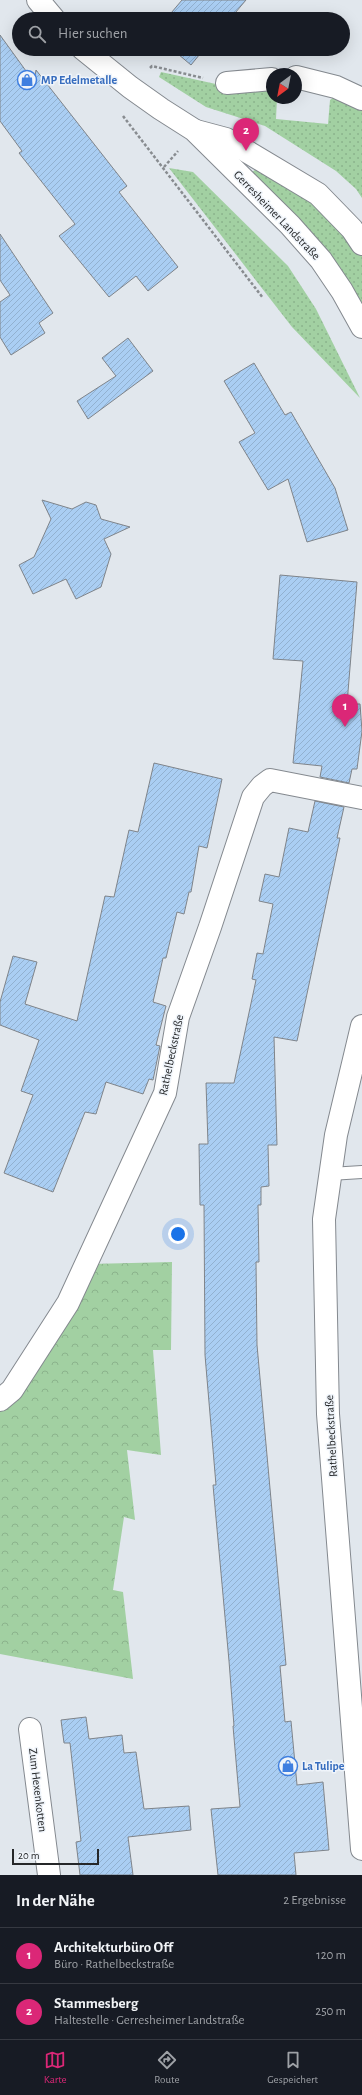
<!DOCTYPE html>
<html lang="de">
<head>
<meta charset="utf-8">
<style>
  body { margin:0; font-family:"Alegreya Sans",sans-serif; background:#20242c; color:#f1f3f6 }
  .compass { position:absolute; left:266px; top:68px; width:36px; height:36px; border-radius:50%; background:#171b24; box-shadow:0 4px 16px #0002; rotate:212deg }
  .scale { position:absolute; left:12px; bottom:10px; width:87px; box-sizing:border-box; padding-left:4px; border:2px solid #252729; border-top:0; font-size:11px; line-height:14px; white-space:nowrap; color:#252729; -webkit-text-stroke:3px #eff4fa; paint-order:stroke }
  .you { position:absolute; left:178px; top:1234px; width:14px; height:14px; margin:-10px; border:3px solid #fff; border-radius:50%; background:#1a73e8; box-shadow:0 0 0 6px #1a73e833 }
  .badge { display:grid; place-items:center; width:26px; height:26px; border-radius:50%; background:#db2777; color:#fff; font-size:13px; font-weight:700 }
  .pin { position:absolute; translate:-50% -33px; filter:drop-shadow(0 1px 2px #0008) }
  .pin::after { content:''; position:absolute; top:21px; width:14px; height:12px; background:inherit; clip-path:polygon(0 0,100% 0,50% 100%) }
  .list { margin:0; padding:0; list-style:none }
  h2 { display:flex; justify-content:space-between; align-items:center; height:52px; margin:0; padding:0 16px; font-size:17px }
  h2 small { font-size:13px; font-weight:400; color:#9ea1a6 }
  .list li { display:grid; grid-template-columns:26px 1fr auto; gap:12px; align-items:center; box-sizing:border-box; height:56px; padding:0 16px; border-top:1px solid #363941 }
  .list b { display:block; font-size:15px; white-space:nowrap }
  .list p { margin:0; font-size:13px; white-space:nowrap; color:#9ea1a6 }
  .list em { font-size:13px; font-style:normal; color:#9ea1a6 }
  .icon { flex:none; width:22px; height:22px; fill:none; stroke:currentColor; stroke-width:2; stroke-linecap:round; stroke-linejoin:round }
  .map { position:relative; flex:none; width:362px; height:1875px; overflow:hidden }
  .search { position:absolute; background:#171b24; box-shadow:0 4px 16px #0002; left:12px; right:12px; top:12px; height:44px; display:flex; align-items:center; gap:10px; box-sizing:border-box; padding:0 14px; border-radius:22px; color:#9ea1a6; font-size:15px }
  .sheet { height:164px; background:#171b24 }
  nav { display:flex; justify-content:space-around; align-items:center; box-sizing:border-box; height:56px; border-top:1px solid #363941; background:#171b24; font-size:11px; color:#9ea1a6 }
  nav a { display:grid; justify-items:center; gap:2px }
  nav .on { color:#db2777 }
  .map>svg:first-child { display:block }
  .grass { fill:url(#grass-dots) }
  .forest { fill:url(#forest-crowns) }
  .building { fill:url(#building-hatch); stroke:#7f848a }
  .lines { fill:none; stroke-linecap:round; stroke-linejoin:round }
  .lane-casing { stroke:#84898f; stroke-width:14 }
  .street-casing { stroke:#84898f; stroke-width:24 }
  .secondary-casing { stroke:#84898f; stroke-width:24 }
  .path { stroke:#888c90; stroke-width:2.5; stroke-dasharray:3 2; stroke-linecap:butt }
  .lane { stroke:#fff; stroke-width:12 }
  .street { stroke:#fff; stroke-width:22 }
  .secondary { stroke:#fff; stroke-width:22 }
  .labels { text-anchor:middle; dominant-baseline:central; stroke-width:3; stroke-linejoin:round; paint-order:stroke }
  .shop-label { font-size:12px; font-weight:bold; fill:#366cbe; stroke:#eff4fa; text-anchor:start }
  .street-label { font-size:12px; fill:#252729; stroke:#eff4fa }
</style>
</head>
<body>
<div class="map">
<svg width="362" height="1875" viewBox="0 0 362 1875">
  <defs>
    <pattern id="grass-dots" width="8" height="8" patternUnits="userSpaceOnUse"><rect width="8" height="8" fill="#a2d0a2"/><path d="M2 2h.1M6 6h.1" fill="none" stroke="#8bb38c" stroke-width="1.8" stroke-linecap="round"/></pattern>
    <pattern id="forest-crowns" width="20" height="18" patternUnits="userSpaceOnUse"><rect width="20" height="18" fill="#a2d0a2"/><path d="M2 6a3 3 0 1 1 6 0M12 15a3 3 0 1 1 6 0" fill="none" stroke="#8bb38c"/></pattern>
    <pattern id="building-hatch" width="6" height="6" patternUnits="userSpaceOnUse"><rect width="6" height="6" fill="#aacef3"/><path d="M-1 1l2-2M0 6l6-6M5 7l2-2" fill="none" stroke="#92b1d0"/></pattern>
  </defs>
  <rect width="100%" height="100%" fill="#e1e7ed"/>
  <g class="grass">
    <path d="M161,72L225,86L268,91L272,92V98H277L276,119L328,124L330,100L339,93L362,106V198L356,189L336,171L265,126L206,107L159,77Z"/>
    <path d="M261,166L320,205L362,254V314L252,172Z"/>
    <path d="M169,168L193,172L288,266L316,309L360,398L292,327Z"/>
  </g>
  <path class="forest" d="M172,1262L171,1350H153L161,1455L127,1450L135,1520L124,1517L113,1590L123,1592L133,1679L0,1654V1403L90,1264Z"/>
  <g class="building">
    <path d="M182,0H246L230,19H166Z"/>
    <path d="M0,35L34,82L36,70L127,186L119,192L178,267L148,291L136,276L109,297L59,236L75,224L19,153L22,151L0,121Z"/>
    <path d="M172,49H204L191,65Z"/>
    <path d="M0,234L53,313L39,323L45,333L11,355L0,337V302L10,295L0,280Z"/>
    <path d="M128,338L153,371L88,419L77,401L116,376L102,358Z"/>
    <path d="M254,363L285,415L291,412L335,488L348,530L307,542L288,479L268,490L239,442L255,433L224,381Z"/>
    <path d="M42,500L72,509L86,502L96,505L101,519L130,527L104,539L111,554L101,587L76,599L66,579L33,594L19,565L34,557L51,519Z"/>
    <path d="M280,575L357,582L347,704H360L362,731L357,769H352L349,783L320,777L322,766L293,763L303,661L273,659Z"/>
    <path d="M154,763L222,779L207,848L199,846L191,892H189L184,914L177,912L166,958H163L153,1002L166,1006L156,1045L160,1046L153,1080L149,1079L143,1094L106,1082L96,1114L85,1112L53,1192L4,1173L33,1095L21,1091L39,1040L0,1025V1002L13,956L37,962L25,1004L77,1021L105,896L114,897L129,830L138,832Z"/>
    <path d="M315,801L344,807L337,838H340L297,1041L274,1037L277,1145H268L269,1186L261,1187V1205H258L259,1262H256L257,1345L286,1665L280,1666L285,1722L291,1721L297,1785L323,1782L329,1850L294,1853L296,1875H218L211,1809L240,1807L233,1726H234L229,1661L213,1485H216L205,1355L204,1205H200L199,1144H208L206,1083H234L256,980L252,979L257,953L263,954L273,904L259,901L265,874L279,877L289,828L308,832Z"/>
    <path d="M86,1717L89,1739L122,1735L124,1753L136,1752L144,1809L189,1806L191,1830L128,1837L133,1875H80L76,1842L81,1841L70,1743H64L61,1720Z"/>
  </g>
  <g class="lines">
    <defs>
      <path id="lane" d="M330,1174L362,1172"/>
      <g id="street">
        <path d="M296,77L336,87L362,99"/>
        <path d="M227,83L272,79"/>
        <path d="M0,1400L12,1390L68,1303L165,1093L178,1017L210,927L253,797L262,786L270,780L362,798"/>
        <path d="M30,1729L49,1875"/>
      </g>
      <g id="secondary">
        <path d="M38,0L54,19"/>
        <path d="M83,49L130,87L161,109L194,130L290,225L321,260L342,291L362,327"/>
        <path d="M196,131L226,139L318,194L352,229L362,244"/>
        <path d="M362,1026L336,1135L324,1219L328,1414L362,1849"/>
      </g>
    </defs>
    <use href="#lane" class="lane-casing"/>
    <use href="#street" class="street-casing"/>
    <use href="#secondary" class="secondary-casing"/>
    <g class="path">
      <path d="M150,68L152,66L203,78"/>
      <path d="M123,116L263,298"/>
      <path d="M164,167L178,151"/>
    </g>
    <use href="#lane" class="lane"/>
    <use href="#street" class="street"/>
    <use href="#secondary" class="secondary"/>
  </g>
  <defs>
    <symbol id="shop-ring" viewBox="-11 -11 22 22"><circle r="9.5" fill="#eff4fa" stroke="#3f7fe0" stroke-width="1.5"/><path d="M-5-2.5h2.3a2.7 3.5 0 0 1 5.4 0H5L5.5 6h-11ZM-1.5-2.5h3a1.5 2.3 0 0 0-3 0Z" fill="#3f7fe0"/></symbol>
  </defs>
  <g fill-rule="evenodd">
    <use href="#shop-ring" x="16" y="69" width="22" height="22"/>
    <use href="#shop-ring" x="277" y="1755" width="22" height="22"/>
  </g>
  <g class="labels">
    <g class="shop-label">
      <text x="41" y="80">MP Edelmetalle</text>
      <text x="302" y="1766">La Tulipe</text>
    </g>
    <g class="street-label">
      <text transform="translate(277 215) rotate(46)">Gerresheimer Landstraße</text>
      <text transform="translate(171 1055) rotate(-78)">Rathelbeckstraße</text>
      <text transform="translate(331 1436) rotate(-93)">Rathelbeckstraße</text>
      <text transform="translate(38 1790) rotate(83)">Zum Hexenkotten</text>
    </g>
  </g>
</svg>
<svg class="compass" viewBox="-18 -18 36 36"><path d="M0-13l5 13h-10z" fill="#e53935"/><path d="M0 13l5-13h-10z" fill="#9ea1a6"/></svg>
<div class="scale">20 m</div>
<div class="you"></div>
<div class="pin badge" style="left:345px;top:727px">1</div>
<div class="pin badge" style="left:246px;top:151px">2</div>
<div class="search"><svg class="icon" aria-label="search" viewBox="0 0 24 24"><circle cx="10" cy="10" r="6"/><path d="M15 15l6 6"/></svg>Hier suchen</div>
</div>
<section class="sheet">
<h2>In der Nähe<small>2 Ergebnisse</small></h2>
<ul class="list">
<li><span class="badge">1</span><div><b>Architekturbüro Off</b><p>Büro · Rathelbeckstraße</p></div><em>120 m</em></li>
<li><span class="badge">2</span><div><b>Stammesberg</b><p>Haltestelle · Gerresheimer Landstraße</p></div><em>250 m</em></li>
</ul>
</section>
<nav>
<a class="on"><svg class="icon" aria-label="map" viewBox="0 0 24 24"><path d="M3 6l6-2 6 2 6-2v14l-6 2-6-2-6 2zM9 4v14M15 6v14"/></svg>Karte</a>
<a><svg class="icon" aria-label="directions" viewBox="0 0 24 24"><path d="M12 3l9 9-9 9-9-9zM9 14v-3h6M13 9l2 2-2 2"/></svg>Route</a>
<a><svg class="icon" aria-label="saved" viewBox="0 0 24 24"><path d="M7 4h10v16l-5-4-5 4z"/></svg>Gespeichert</a>
</nav>
</body>
</html>
